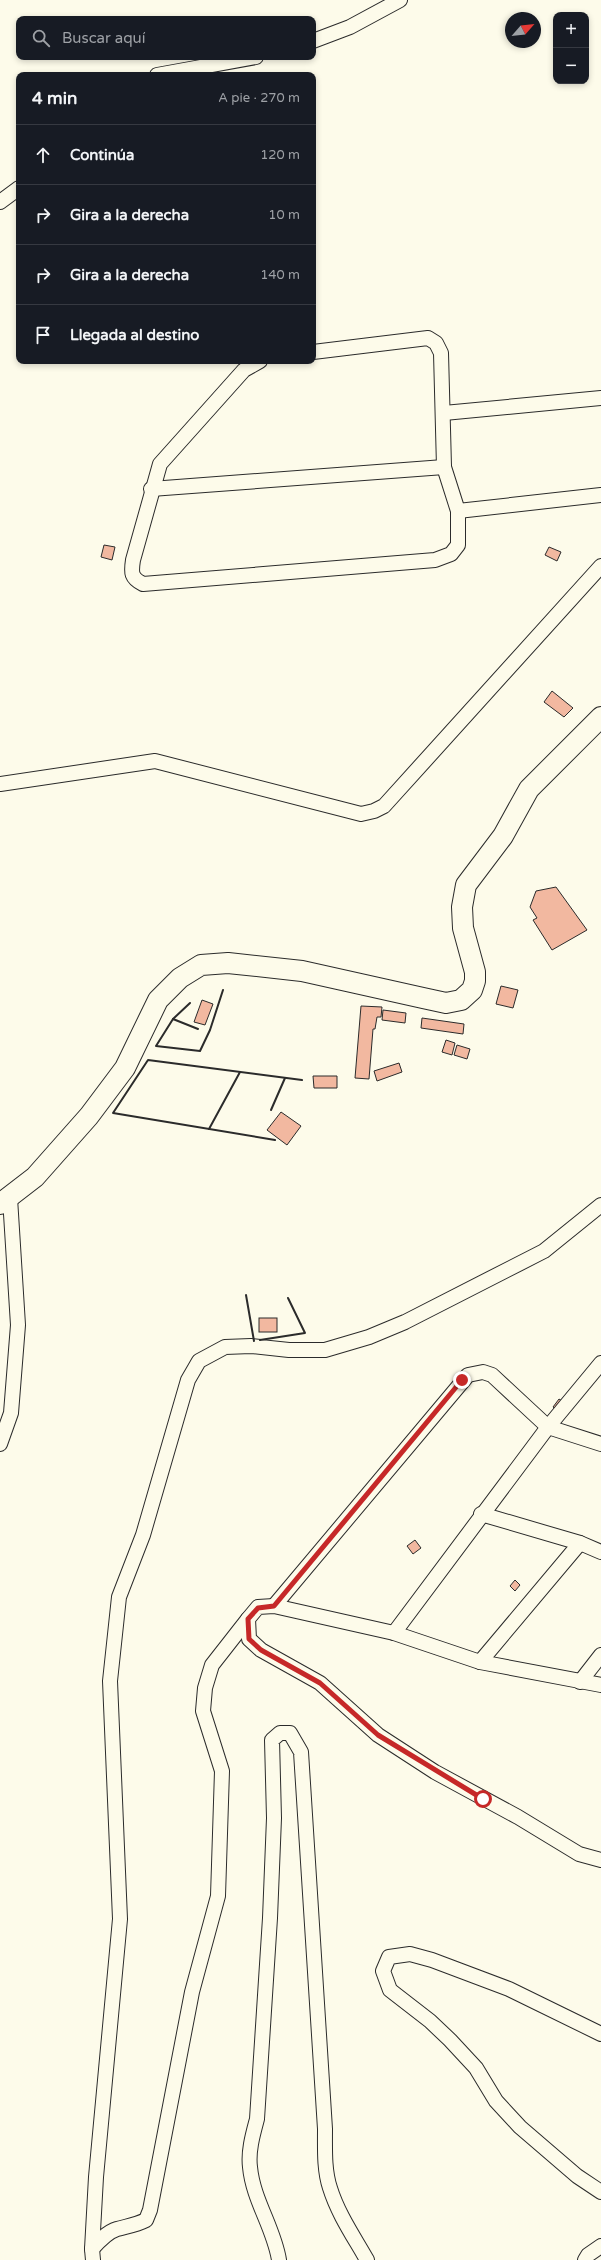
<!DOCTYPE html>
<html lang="es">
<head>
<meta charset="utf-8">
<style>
  body { margin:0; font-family:"Varela Round",sans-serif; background:#20242c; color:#f1f3f6 }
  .controls { position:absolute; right:12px; top:12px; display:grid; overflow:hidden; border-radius:8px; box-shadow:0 2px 6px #0003 }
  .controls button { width:36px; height:36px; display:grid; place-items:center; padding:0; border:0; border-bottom:1px solid #363941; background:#171b24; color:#f1f3f6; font:20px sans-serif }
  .compass { position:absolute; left:505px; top:12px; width:36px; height:36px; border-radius:50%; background:#171b24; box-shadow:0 2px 6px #0003; rotate:62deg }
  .stop { position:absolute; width:12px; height:12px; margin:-9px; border:3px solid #c62828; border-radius:50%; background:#fff }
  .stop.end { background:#c62828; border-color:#fff; box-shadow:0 1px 4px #0008 }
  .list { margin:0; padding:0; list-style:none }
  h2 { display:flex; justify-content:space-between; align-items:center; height:52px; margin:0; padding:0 16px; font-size:17px }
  h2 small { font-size:13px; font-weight:400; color:#9ea1a6 }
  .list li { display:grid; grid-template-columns:26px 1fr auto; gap:12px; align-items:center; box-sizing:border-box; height:60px; padding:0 16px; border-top:1px solid #363941 }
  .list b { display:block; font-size:15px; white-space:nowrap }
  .list em { font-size:13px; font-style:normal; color:#9ea1a6 }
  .icon { flex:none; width:22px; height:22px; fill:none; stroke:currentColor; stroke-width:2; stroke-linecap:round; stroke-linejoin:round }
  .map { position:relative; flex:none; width:601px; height:2260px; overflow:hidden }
  .search { position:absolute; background:#171b24; box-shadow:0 2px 6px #0003; left:16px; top:16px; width:300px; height:44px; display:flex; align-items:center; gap:10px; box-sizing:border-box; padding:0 14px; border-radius:8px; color:#9ea1a6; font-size:15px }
  .panel { position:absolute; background:#171b24; box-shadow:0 2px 6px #0003; left:16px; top:72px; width:300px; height:292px; border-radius:8px }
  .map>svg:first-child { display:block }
  .building { fill:#f2b8a0; stroke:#2b2b2b }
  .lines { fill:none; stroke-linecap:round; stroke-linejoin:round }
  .street-casing { stroke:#2b2b2b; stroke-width:16 }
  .secondary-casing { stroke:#2b2b2b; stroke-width:22 }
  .street { stroke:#fdfbea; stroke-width:14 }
  .secondary { stroke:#fdfbea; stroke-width:20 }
  .wall { stroke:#2b2b2b; stroke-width:2 }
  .route { stroke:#c62828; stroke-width:5 }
</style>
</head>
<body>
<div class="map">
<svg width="601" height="2260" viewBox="0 0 601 2260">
  <rect width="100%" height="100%" fill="#fdfbea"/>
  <g class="building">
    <path d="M104,545L115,547L112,560L101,557Z"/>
    <path d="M549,547L561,552L557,561L545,555Z"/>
    <path d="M552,691L573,708L564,717L544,702Z"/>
    <path d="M556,887L587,930L552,950L533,920L537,918L530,907L536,891Z"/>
    <path d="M501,986L518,990L513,1008L496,1004Z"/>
    <path d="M202,1000L213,1004L205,1025L194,1022Z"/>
    <path d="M361,1006L382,1007L381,1017H377L375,1029H373L369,1079L355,1078Z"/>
    <path d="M383,1010L406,1013L405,1023L382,1020Z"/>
    <path d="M422,1018L464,1024L463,1034L421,1028Z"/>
    <path d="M446,1040L455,1043L452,1055L442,1052Z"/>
    <path d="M457,1045L470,1049L467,1059L454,1055Z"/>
    <path d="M399,1063L402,1072L377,1081L374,1071Z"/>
    <path d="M313,1076H337V1088H314Z"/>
    <path d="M281,1112L301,1126L287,1145L267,1130Z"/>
    <rect x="259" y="1318" width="18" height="14"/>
    <path d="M559,1399L565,1403L559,1412L553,1407Z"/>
    <path d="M415,1540L421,1548L413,1554L407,1546Z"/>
    <path d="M515,1580L520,1585L515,1591L510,1586Z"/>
  </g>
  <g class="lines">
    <defs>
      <g id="street">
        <path d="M313,41L350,27L400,0"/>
        <path d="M157,75L256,57"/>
        <path d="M0,202L19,188"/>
        <path d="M260,361L244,370L160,464L133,560C131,573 131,578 143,584L435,560L451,554L458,545V511L444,467L441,353L436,343L428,338L313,352"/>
        <path d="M444,413L601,398"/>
        <path d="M151,489L444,467"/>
        <path d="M458,511L601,495"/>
        <path d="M0,784L155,761L361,814L374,811L384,806L601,566"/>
        <path d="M0,1444L11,1413L18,1325L10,1198"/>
        <path d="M481,1514L580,1543L601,1552"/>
        <path d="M274,1606L468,1375L483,1372L492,1375L548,1427L601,1444"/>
        <path d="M394,1633L548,1427L601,1363"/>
        <path d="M480,1662L580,1543"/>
        <path d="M580,1682L601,1655"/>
        <path d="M601,1685L480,1662L394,1633L274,1606L258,1607L248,1619L249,1639L261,1650L320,1683L378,1735L435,1772L518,1817L579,1854L601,1860"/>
        <path d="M601,2034L509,1989L432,1960L410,1954L389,1957L383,1971L390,1990L430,2021L450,2040L476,2068L496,2101L520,2127L577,2176L601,2192"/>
        <path d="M92,2249C99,2241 107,2232 117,2229C128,2226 136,2225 146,2220L150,2210L192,1992L218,1896L222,1771L203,1711L205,1688L212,1665L248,1619"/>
        <path d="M93,2260L92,2249L96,2177L120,1919L110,1681L119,1597L143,1535L188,1380L199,1361L225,1347L251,1346L289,1350H325L369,1337L405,1322L544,1251L601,1205"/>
        <path d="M279,2260C274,2228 253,2200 250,2167C248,2151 253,2134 257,2119L270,1918L274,1818L272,1740L280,1733H290L301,1752L325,2129C325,2149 324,2170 330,2188C338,2214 354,2237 367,2260"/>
        <path d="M585,2260L588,2255L601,2246"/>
      </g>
      <path id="secondary" d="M0,1204L35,1177L89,1116L125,1068L158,1000L180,978L201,965L228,963L302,971L423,998L446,1003L461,1000L472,990L475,981V972L463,928L462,907L466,885L503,836L529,789L601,717"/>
    </defs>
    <use href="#street" class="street-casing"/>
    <use href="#secondary" class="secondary-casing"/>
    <use href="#street" class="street"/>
    <use href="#secondary" class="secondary"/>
    <g class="wall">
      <path d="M173,1019L190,1003"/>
      <path d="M198,1029L173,1019L156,1046L200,1051L210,1030L223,990"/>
      <path d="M271,1110L285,1078"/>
      <path d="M209,1129L240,1072"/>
      <path d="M275,1140L113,1113L148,1060L302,1080"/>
      <path d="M246,1295L254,1341"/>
      <path d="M260,1340L305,1333L288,1298"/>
    </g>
  </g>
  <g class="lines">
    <path class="route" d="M462,1380L274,1606L258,1608L248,1619L249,1639L261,1650L320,1683L378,1735L483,1799"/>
  </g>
</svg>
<div class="controls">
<button>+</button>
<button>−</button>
</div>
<svg class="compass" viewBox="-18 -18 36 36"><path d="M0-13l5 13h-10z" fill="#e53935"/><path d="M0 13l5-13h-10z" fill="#9ea1a6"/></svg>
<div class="stop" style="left:483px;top:1799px"></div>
<div class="stop end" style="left:462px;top:1380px"></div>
<div class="search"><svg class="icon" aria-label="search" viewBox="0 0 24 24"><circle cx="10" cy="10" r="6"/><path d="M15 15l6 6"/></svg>Buscar aquí</div>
<section class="panel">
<h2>4 min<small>A pie · 270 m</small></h2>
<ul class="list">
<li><svg class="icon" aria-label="ahead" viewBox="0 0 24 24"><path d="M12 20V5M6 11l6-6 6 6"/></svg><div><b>Continúa</b></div><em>120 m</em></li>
<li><svg class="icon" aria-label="right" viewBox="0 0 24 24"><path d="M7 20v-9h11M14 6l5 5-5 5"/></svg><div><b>Gira a la derecha</b></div><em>10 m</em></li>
<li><svg class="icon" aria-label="right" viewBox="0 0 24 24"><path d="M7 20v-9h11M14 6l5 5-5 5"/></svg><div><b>Gira a la derecha</b></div><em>140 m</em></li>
<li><svg class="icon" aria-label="arrive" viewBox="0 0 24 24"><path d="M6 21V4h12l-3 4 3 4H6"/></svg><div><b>Llegada al destino</b></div></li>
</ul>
</section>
</div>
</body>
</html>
